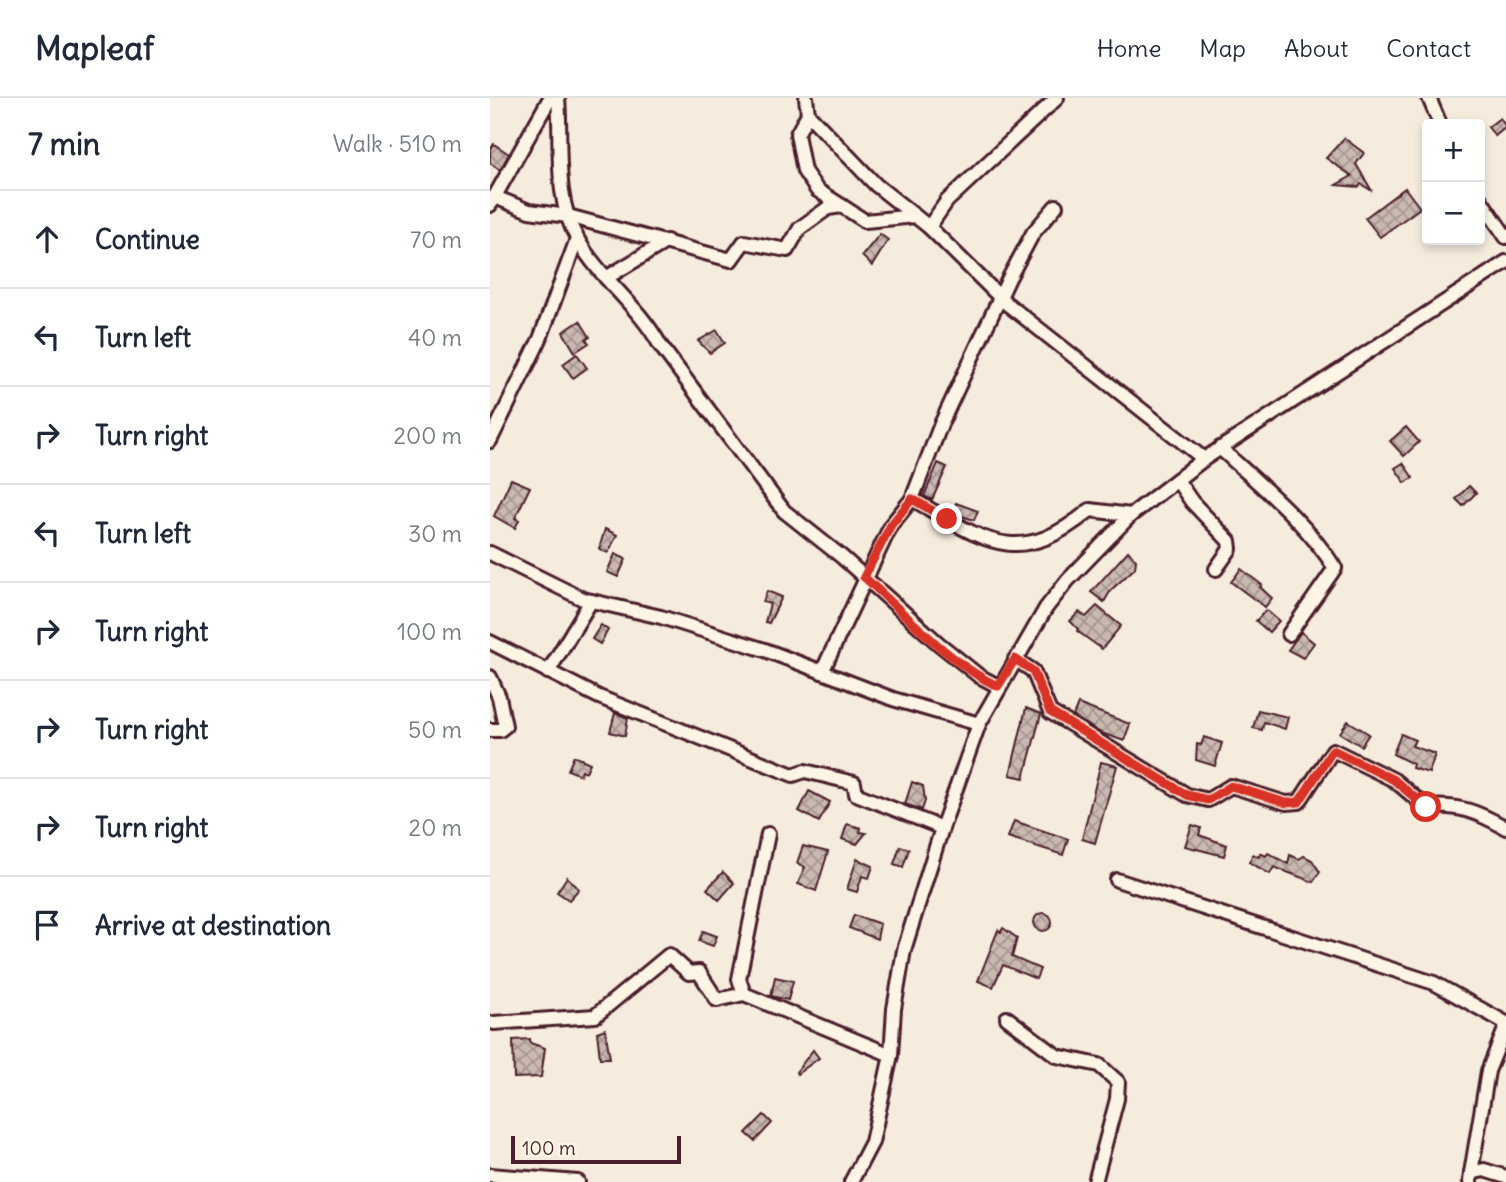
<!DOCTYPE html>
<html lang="en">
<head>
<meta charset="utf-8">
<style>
  body { margin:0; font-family:Delius,sans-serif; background:#f2f2f3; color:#1f2937 }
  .controls { position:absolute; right:21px; top:21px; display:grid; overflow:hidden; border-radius:7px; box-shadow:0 4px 10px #0003 }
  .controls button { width:63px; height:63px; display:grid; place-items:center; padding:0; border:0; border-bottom:2px solid #e0e1e3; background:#fff; color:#1f2937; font:35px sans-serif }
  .scale { position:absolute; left:21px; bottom:18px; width:170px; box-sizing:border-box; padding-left:7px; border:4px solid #4a1f2b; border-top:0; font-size:19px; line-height:24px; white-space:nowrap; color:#4a1f2b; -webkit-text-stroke:5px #fcf5e5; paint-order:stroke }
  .stop { position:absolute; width:21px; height:21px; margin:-16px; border:5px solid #d93025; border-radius:50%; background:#fff }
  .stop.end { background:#d93025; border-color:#fff; box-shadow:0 2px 7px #0008 }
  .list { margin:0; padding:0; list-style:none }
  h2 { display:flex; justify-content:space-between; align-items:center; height:91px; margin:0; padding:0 28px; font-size:30px }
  h2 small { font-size:23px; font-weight:400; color:#747a83 }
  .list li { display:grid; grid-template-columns:46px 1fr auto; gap:21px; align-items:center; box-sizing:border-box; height:98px; padding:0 28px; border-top:2px solid #e0e1e3 }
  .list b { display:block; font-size:26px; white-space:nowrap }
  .list em { font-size:23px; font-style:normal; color:#747a83 }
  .icon { flex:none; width:38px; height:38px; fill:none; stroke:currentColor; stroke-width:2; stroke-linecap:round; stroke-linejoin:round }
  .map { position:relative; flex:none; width:1016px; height:1084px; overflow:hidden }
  header { display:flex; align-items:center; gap:42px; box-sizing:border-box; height:98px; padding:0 35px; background:#fff; border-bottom:2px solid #e0e1e3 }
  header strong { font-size:33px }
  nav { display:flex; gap:38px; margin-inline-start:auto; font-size:24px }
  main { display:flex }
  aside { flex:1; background:#fff }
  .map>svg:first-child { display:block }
  .building { fill:url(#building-cross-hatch); stroke:#4a1f2b; stroke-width:2 }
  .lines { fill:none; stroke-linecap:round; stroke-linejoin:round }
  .minor-casing { stroke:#4a1f2b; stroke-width:18 }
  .minor { stroke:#fcf5e5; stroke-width:12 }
  .route { stroke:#d93025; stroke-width:9 }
</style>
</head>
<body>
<header>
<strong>Mapleaf</strong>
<nav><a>Home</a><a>Map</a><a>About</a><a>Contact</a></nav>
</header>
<main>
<aside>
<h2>7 min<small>Walk · 510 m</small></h2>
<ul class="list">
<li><svg class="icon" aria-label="ahead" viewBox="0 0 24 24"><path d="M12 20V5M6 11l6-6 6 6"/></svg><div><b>Continue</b></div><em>70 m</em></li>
<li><svg class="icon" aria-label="left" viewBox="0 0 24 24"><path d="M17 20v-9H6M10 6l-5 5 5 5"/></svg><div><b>Turn left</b></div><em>40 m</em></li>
<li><svg class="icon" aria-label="right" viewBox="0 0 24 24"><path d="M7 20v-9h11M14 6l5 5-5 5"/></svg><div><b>Turn right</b></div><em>200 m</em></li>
<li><svg class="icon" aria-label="left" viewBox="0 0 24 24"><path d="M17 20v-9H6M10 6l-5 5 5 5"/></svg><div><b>Turn left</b></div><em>30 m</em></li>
<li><svg class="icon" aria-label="right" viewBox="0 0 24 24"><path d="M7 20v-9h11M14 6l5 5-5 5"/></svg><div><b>Turn right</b></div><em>100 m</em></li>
<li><svg class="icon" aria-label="right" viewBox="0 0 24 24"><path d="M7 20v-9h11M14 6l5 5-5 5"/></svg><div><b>Turn right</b></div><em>50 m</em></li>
<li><svg class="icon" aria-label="right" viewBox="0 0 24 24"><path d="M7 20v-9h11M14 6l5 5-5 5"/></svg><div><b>Turn right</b></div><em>20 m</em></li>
<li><svg class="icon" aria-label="arrive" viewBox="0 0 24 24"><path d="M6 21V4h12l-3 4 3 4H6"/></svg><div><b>Arrive at destination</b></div></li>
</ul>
</aside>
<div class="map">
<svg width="1016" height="1084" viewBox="0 0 1016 1084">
  <defs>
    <pattern id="building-cross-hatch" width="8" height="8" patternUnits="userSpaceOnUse" patternTransform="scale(1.75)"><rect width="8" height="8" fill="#cab9b1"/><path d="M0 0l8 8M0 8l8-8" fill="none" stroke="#a69690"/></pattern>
  </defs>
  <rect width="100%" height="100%" fill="#f5ecde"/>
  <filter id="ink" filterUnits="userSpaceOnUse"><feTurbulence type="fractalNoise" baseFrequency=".0143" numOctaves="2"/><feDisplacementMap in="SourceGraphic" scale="14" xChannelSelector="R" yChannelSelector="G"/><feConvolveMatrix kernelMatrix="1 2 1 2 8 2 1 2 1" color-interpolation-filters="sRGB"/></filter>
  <g filter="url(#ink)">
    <g class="building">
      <path d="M1010,20L1016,29L1005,38L998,29Z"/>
      <path d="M854,40L874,55L866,66L882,93L871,86L869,89L846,87L862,78L836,60Z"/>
      <path d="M4,46L19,56L10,72L0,65V52Z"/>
      <path d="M915,90L930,110L890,139L875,120Z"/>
      <path d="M390,136L398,142L382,168L372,158Z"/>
      <path d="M90,223L100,239L96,241L99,245L85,254L73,234Z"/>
      <path d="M227,232L235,245L220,255L208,243Z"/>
      <path d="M87,256L97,270L83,280L73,266Z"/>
      <path d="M916,329L929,344L914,358L900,343Z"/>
      <path d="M448,365L457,369L442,402L434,398Z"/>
      <path d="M913,365L923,380L915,385L905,370Z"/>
      <path d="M21,381L40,389L25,420L29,422L25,430L4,418Z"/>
      <path d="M979,388L986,395L973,408L966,401Z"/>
      <path d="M466,405L488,413L484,422L465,416L463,413Z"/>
      <path d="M115,431L127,437L118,455L109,451Z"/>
      <path d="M638,453L646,462L645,470L621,492L614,504L601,494Z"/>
      <path d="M125,456L136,461L128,479L117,474Z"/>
      <path d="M751,471L772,487L770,489L782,500L775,509L741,484Z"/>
      <path d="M277,493L292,499L279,525L275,524L280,506L273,504Z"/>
      <path d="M607,508L631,528L612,551L587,533L588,531L580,523L589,514L596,519Z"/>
      <path d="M776,512L789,523L779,534L766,523Z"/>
      <path d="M111,527L118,532L110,546L102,541Z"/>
      <path d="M811,534L824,545L813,560L798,552Z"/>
      <path d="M588,606L640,626L634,643L609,634L583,618Z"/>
      <path d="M536,610L551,616L534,680L520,677Z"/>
      <path d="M768,612L798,619L795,631L774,624L772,632L763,630Z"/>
      <path d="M125,615L138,620L135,638L120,634Z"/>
      <path d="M858,623L879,636L871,648L850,635Z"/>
      <path d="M911,636L925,642L922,648L945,656L939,675L922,670L923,666L903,656Z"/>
      <path d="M714,639L732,645L725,668L706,662L707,646L711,647Z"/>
      <path d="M84,658L100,665L96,674L92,672L90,677L78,672Z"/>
      <path d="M611,664L627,668L605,745L592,741Z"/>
      <path d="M422,684L433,688L435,703L432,712L415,706Z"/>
      <path d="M319,693L340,704L329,724L309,713Z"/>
      <path d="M524,723L578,741L573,757L518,739Z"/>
      <path d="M357,726L371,730L370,734L376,735L367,746L352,741Z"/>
      <path d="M702,727L711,730L709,737L737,747L734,758L695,748Z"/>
      <path d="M313,748L338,754L326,793L308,786L315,769L307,765Z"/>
      <path d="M410,748L419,751L413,769L404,766Z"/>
      <path d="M770,755L776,758L778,755L798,766L800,757L809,761L814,758L822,762L830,774L823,784L784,769L780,776L759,764L763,756L769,759Z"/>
      <path d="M367,761L383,768L379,780L372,778L367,794L357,791Z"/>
      <path d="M233,774L244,785L229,802L217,791Z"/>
      <path d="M77,779L89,791L79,802L67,794Z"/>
      <circle cx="553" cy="824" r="9"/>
      <path d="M364,817L390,826L387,841L359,830Z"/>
      <path d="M513,830L527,840L522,859L550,871L546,881L513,867L503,889L488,883L508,832L511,834Z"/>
      <path d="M213,833L227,838L223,848L209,843Z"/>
      <path d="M285,879L303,883L298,902L281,898Z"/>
      <path d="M115,931L120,960H110L107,934Z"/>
      <path d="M40,941V945L55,950L51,979L24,980L23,942Z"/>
      <path d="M323,952L329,960L307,976L306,974Z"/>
      <path d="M274,1017L282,1025L265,1043L256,1035Z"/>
    </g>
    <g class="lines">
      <defs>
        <g id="minor">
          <path d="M68,0C72,47 63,99 88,142C110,181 149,208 170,247L294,413L352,459L448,545L489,578L508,588"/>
          <path d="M316,0L318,16L386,87L439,129L516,205L714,361"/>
          <path d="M939,0L950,26"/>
          <path d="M318,16L307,36L314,73L327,92L352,108"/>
          <path d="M5,99L39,113L78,118L241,162L254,144L297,152L310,130L338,110L352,108L375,123L425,118"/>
          <path d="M990,101L1016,139"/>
          <path d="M0,107L60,0"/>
          <path d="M439,129L457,103L567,0"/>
          <path d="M116,180L177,143"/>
          <path d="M0,343L50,241L87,141"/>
          <path d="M730,350C770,387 816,424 845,470L799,536"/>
          <path d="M687,382L702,404L739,443L740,451L726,471"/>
          <path d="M422,401C493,441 526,473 600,412L641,417"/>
          <path d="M0,455L93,501L171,519L275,552L403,601L489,626"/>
          <path d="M0,544L109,599L303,677L315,673L364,685L366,696L452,730"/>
          <path d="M525,561L543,573L560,614L697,697L718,702L741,688L796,705L809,704L843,652L904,682L936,709C968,706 988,714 1016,730"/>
          <path d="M58,574L101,503"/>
          <path d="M332,574L401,427L422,401L451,326L519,180L543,135L566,108"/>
          <path d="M0,579L9,599L15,628L10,632H0"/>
          <path d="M627,782L944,885L1016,925"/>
          <path d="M254,896L249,881L278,736"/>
          <path d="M517,920L567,958L609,967L628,984L627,1001L605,1084"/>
          <path d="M4,925L105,918L179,857L199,875L209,874L227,902L254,896L401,957"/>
          <path d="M981,1075L998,973L1016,929"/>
          <path d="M0,1077L88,1084"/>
          <path d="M361,1084L382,1044L401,957L404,911L414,852L452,730L489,626L556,510L578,482L641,417L714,361L1016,164"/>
          <path d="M980,1084L981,1075L994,1072L1016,1079"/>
        </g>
      </defs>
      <use href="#minor" class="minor-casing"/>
      <use href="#minor" class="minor"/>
    </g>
  </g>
  <g class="lines" filter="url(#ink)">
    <path class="route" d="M457,421L422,401L401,427L374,479C411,512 463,569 508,588L525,561L543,573L560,614L697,697L718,702L741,688L796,705L809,704L843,652L904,682L936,709"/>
  </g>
</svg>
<div class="controls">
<button>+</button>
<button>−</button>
</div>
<div class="scale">100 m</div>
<div class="stop" style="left:936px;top:709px"></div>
<div class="stop end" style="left:457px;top:421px"></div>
</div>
</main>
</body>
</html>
